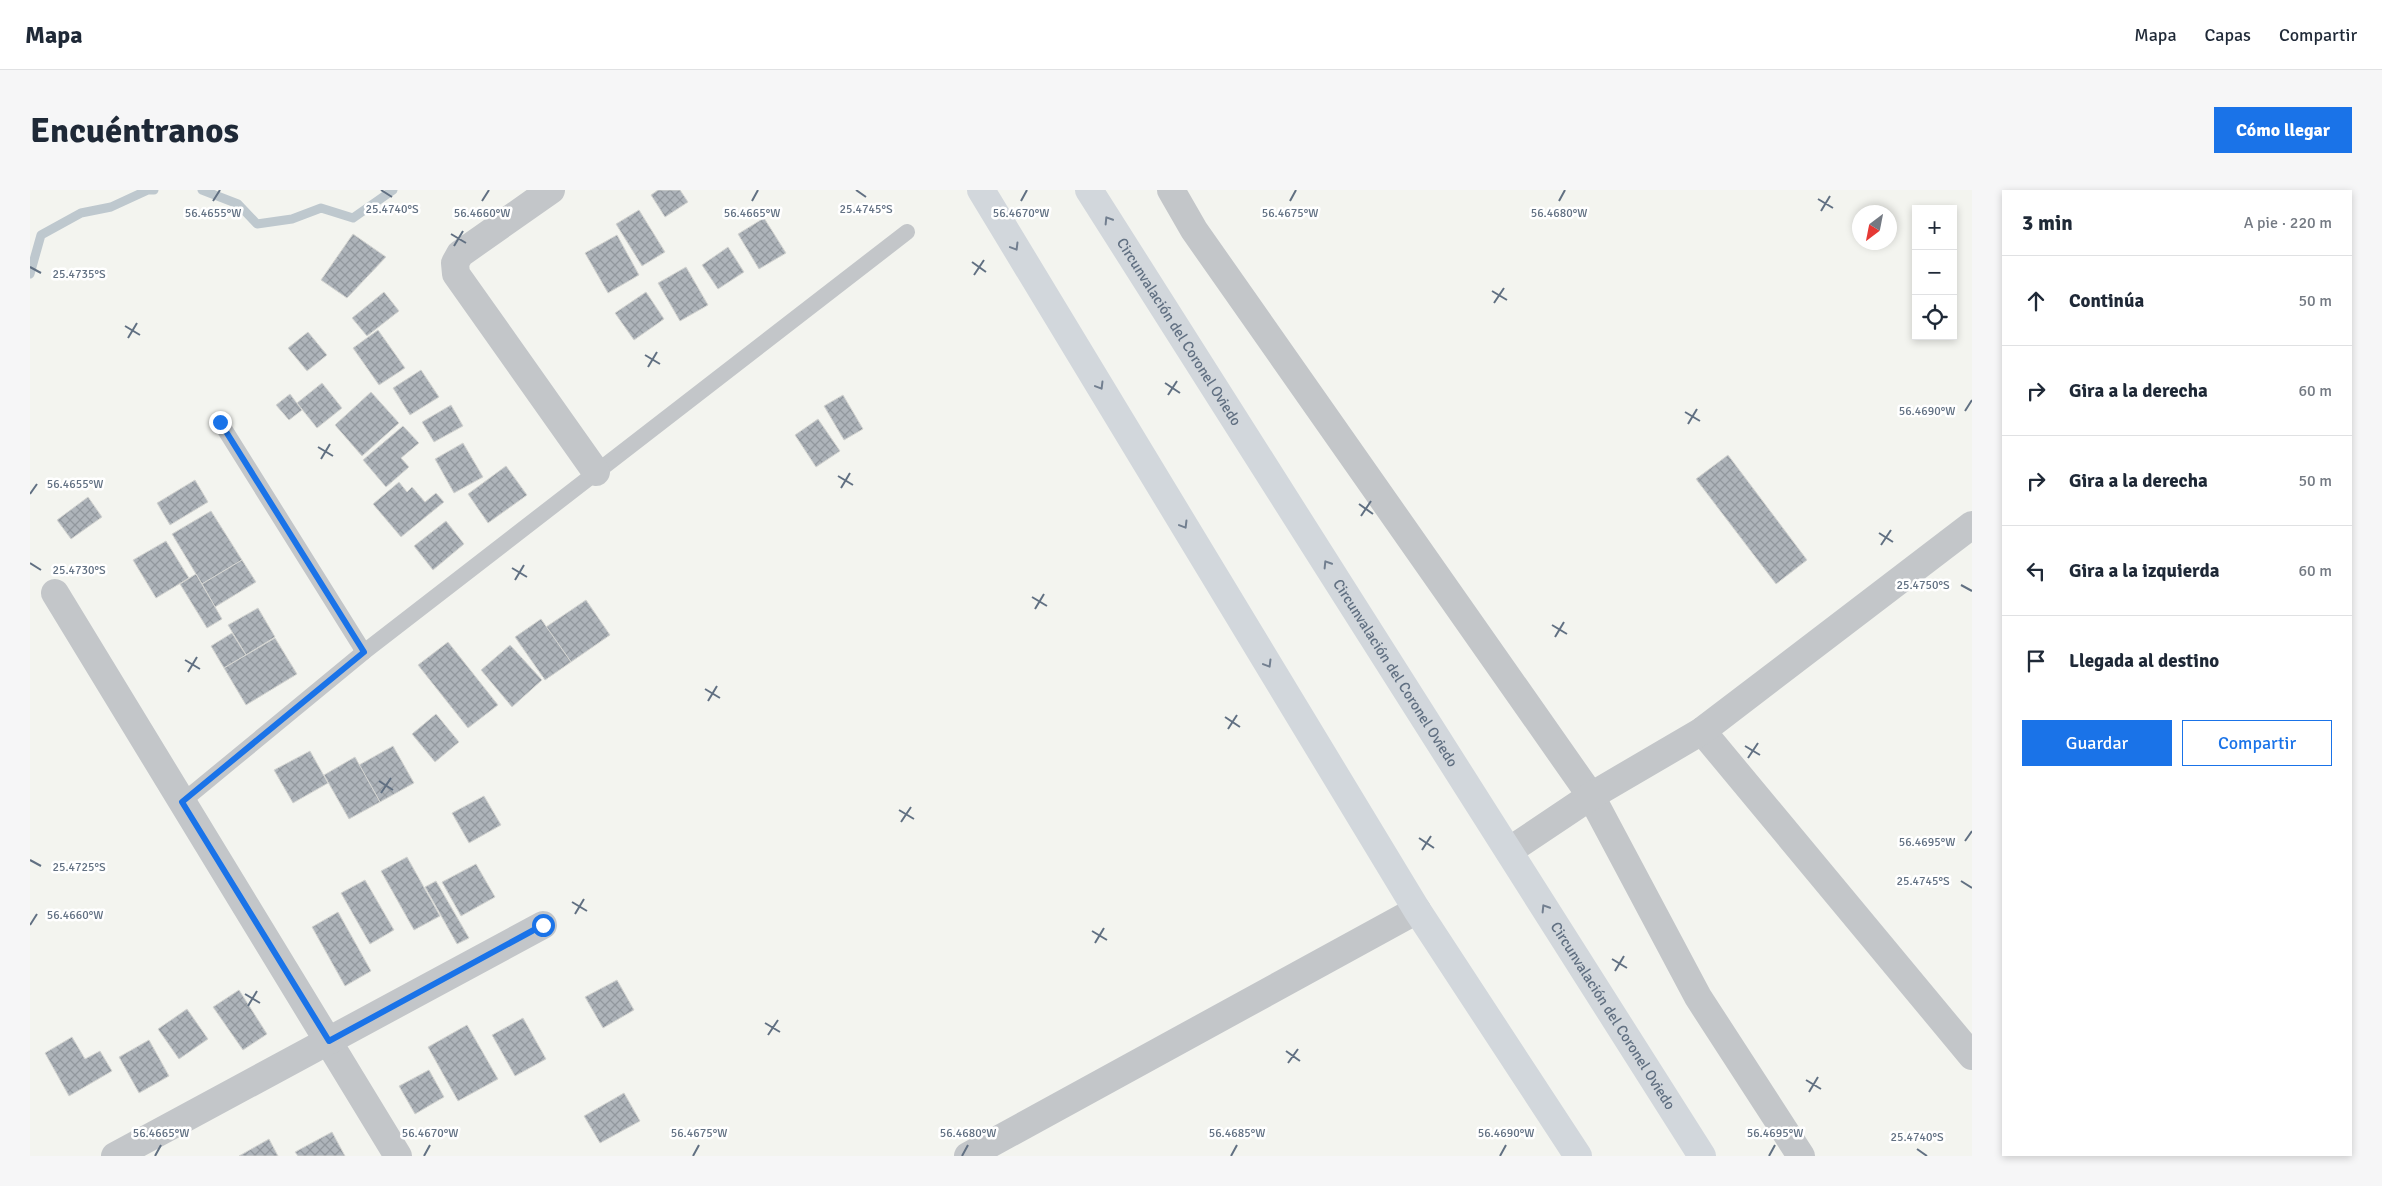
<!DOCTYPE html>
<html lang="es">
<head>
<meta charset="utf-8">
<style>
  body { margin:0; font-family:Signika,sans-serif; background:#f6f6f7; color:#1f2937 }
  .controls { position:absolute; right:15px; top:15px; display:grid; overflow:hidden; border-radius:0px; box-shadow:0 2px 8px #0003 }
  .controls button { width:45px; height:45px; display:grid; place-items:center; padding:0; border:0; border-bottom:1px solid #e0e1e3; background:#fff; color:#1f2937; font:25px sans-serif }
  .compass { position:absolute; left:1822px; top:15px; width:45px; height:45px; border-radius:50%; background:#fff; box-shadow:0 2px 8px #0003; rotate:212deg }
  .stop { position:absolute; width:15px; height:15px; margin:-11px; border:4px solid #1a73e8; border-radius:50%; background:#fff }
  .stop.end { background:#1a73e8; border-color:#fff; box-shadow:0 1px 5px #0008 }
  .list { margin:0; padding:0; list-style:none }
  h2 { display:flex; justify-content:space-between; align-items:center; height:65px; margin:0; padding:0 20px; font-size:21px }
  h2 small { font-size:16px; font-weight:400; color:#747a83 }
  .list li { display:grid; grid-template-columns:32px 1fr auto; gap:15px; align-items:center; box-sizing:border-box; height:90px; padding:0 20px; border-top:1px solid #e0e1e3 }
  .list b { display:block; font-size:19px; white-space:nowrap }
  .list em { font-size:16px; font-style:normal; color:#747a83 }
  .actions { display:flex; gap:10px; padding:15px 20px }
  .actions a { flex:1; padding:11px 0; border:1px solid #1a73e8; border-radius:0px; text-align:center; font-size:18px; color:#1a73e8 }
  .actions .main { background:#1a73e8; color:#fff }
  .icon { flex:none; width:28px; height:28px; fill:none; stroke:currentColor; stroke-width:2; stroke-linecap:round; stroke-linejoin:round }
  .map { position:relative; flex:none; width:1942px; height:966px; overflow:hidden; border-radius:0px }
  header { display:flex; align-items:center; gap:30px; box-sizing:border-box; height:70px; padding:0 25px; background:#fff; border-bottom:1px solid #e0e1e3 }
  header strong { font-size:24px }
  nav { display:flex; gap:28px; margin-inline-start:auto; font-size:18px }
  .intro { display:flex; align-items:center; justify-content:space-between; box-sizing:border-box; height:120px; padding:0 30px }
  h1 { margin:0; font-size:35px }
  .button { padding:12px 22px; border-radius:0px; background:#1a73e8; color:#fff; font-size:18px; font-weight:700 }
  main { display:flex; gap:30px; padding:0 30px }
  aside { flex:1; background:#fff; border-radius:0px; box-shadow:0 2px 8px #0003 }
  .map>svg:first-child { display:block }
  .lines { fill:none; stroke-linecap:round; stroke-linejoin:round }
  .stream { stroke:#bec8ce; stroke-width:9 }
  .building { fill:url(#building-cross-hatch); stroke:#d4d5d2 }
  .service { stroke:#c3c6c9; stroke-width:16 }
  .minor { stroke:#c3c6c9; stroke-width:28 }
  .trunk { stroke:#d2d7dc; stroke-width:28 }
  .oneway { stroke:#727f90 }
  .route { stroke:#1a73e8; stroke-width:6 }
  .ticks { fill:none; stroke:#617082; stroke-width:2 }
  .labels { text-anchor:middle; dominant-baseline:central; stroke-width:5; stroke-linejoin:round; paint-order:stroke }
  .street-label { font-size:15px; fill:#617082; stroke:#fff }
  .ticks-label { font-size:12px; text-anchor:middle; fill:#617082; stroke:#fff; stroke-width:5; stroke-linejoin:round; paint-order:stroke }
</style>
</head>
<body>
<header>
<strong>Mapa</strong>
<nav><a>Mapa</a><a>Capas</a><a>Compartir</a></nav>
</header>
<div class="intro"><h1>Encuéntranos</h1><a class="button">Cómo llegar</a></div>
<main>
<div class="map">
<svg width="1942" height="966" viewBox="0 0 1942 966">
  <defs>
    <pattern id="building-cross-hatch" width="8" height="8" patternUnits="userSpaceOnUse" patternTransform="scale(1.25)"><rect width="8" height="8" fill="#aeb4ba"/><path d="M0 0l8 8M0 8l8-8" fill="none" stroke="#91979d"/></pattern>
  </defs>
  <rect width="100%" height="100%" fill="#f3f4ef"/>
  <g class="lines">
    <g class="stream">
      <path d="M172,0L208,14L227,34L262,29L291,18L323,28L363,0"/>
      <path d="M0,84L11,45L51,23L81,17L118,0H124"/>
    </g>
  </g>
  <g class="building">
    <path d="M628,0H650L658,12L635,27L621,5Z"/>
    <path d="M609,20L635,62L612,76L586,34Z"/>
    <path d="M734,28L756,63L729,79L708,44Z"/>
    <path d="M323,44L356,67L317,108L291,90Z"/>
    <path d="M587,45L609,85L578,103L555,63Z"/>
    <path d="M698,57L714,82L688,99L672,75Z"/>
    <path d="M656,77L678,115L650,131L628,93Z"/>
    <path d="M354,102L369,121L337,146L322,128Z"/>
    <path d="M616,102L634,129L604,150L585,123Z"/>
    <path d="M348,140L375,178L349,195L323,158Z"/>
    <path d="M278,142L297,165L277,181L258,158Z"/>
    <path d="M391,180L409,207L380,225L363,198Z"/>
    <path d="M292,193L312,218L287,238L267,213Z"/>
    <path d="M341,202L369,233L332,266L305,235Z"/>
    <path d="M260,204L272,220L259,230L246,215Z"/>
    <path d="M813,205L833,239L814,250L794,216Z"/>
    <path d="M421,215L433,236L404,252L392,232Z"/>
    <path d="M788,229L810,261L786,277L765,245Z"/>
    <path d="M373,236L389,253L371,268L379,277L356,297L333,270Z"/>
    <path d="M433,253L453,287L424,303L405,269Z"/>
    <path d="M1698,265L1777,370L1746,394L1666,289Z"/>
    <path d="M476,276L497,305L458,333L438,304Z"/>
    <path d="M165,290L178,312L140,335L127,313Z"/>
    <path d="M369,292L377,302L382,297L395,312L406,303L414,312L371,347L343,314Z"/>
    <path d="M58,307L72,327L41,349L27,330Z"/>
    <path d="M181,321L212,370L172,394L142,344Z"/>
    <path d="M416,331L434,354L403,380L384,356Z"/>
    <path d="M136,351L159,388L126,408L103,370Z"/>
    <path d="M212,370L226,392L185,417L172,394Z"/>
    <path d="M166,384L192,429L177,438L150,394Z"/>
    <path d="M556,410L580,445L541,472L516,437Z"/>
    <path d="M228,418L245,447L216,465L198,435Z"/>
    <path d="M511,429L541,472L515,490L485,447Z"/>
    <path d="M202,443L216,465L194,478L181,456Z"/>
    <path d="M245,448L267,484L216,515L194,478Z"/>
    <path d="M418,452L468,515L438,538L388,475Z"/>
    <path d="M480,455L512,490L482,517L451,480Z"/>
    <path d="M406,524L429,552L405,572L382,544Z"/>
    <path d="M363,556L384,593L350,612L329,575Z"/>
    <path d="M280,561L298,593L263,613L244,580Z"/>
    <path d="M325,567L350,612L319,629L294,585Z"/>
    <path d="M454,606L471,635L439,653L422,623Z"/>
    <path d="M377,667L410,726L384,740L351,681Z"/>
    <path d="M446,674L465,707L431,726L412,692Z"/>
    <path d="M335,690L364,740L340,754L311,703Z"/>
    <path d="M406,691L439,748L427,754L395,697Z"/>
    <path d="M308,722L341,781L315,796L282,737Z"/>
    <path d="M587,790L604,820L573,838L555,807Z"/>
    <path d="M209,800L237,844L213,860L183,817Z"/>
    <path d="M157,819L178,849L149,869L128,839Z"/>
    <path d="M493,828L516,869L485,886L462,845Z"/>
    <path d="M437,835L468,889L428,911L398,857Z"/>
    <path d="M42,847L55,869L70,861L82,881L39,906L15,863Z"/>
    <path d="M119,850L139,886L109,903L89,867Z"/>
    <path d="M399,880L414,907L385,924L369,896Z"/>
    <path d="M594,903L610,931L570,953L554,926Z"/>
    <path d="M302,942L315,966H268L265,962Z"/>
    <path d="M239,949L248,966H209Z"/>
  </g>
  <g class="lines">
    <g class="service">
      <path d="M190,232L334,462"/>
      <path d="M152,612L334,462L877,42"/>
    </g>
    <g class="minor">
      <path d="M521,0L430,64L425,73L426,84L566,282"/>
      <path d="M1141,0L1164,40L1561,606L1668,807L1771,966"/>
      <path d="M25,403L368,966"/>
      <path d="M1672,541L1942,866"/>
      <path d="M1479,661L1561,606L1672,541L1942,335"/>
      <path d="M85,966L513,735"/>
      <path d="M938,966L1387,720"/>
    </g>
    <g class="trunk">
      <path d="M951,0L1387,720L1548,966"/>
      <path id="s1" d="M1059,0L1672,966"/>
    </g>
  </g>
  <defs><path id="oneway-chevron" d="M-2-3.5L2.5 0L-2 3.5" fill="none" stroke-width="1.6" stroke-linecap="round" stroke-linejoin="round" transform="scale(1.25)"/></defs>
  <g class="oneway">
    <use href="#oneway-chevron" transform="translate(1078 30) rotate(-122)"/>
    <use href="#oneway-chevron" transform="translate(985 57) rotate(59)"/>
    <use href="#oneway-chevron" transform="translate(1070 196) rotate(59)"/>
    <use href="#oneway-chevron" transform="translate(1154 335) rotate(59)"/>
    <use href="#oneway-chevron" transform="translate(1297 374) rotate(-122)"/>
    <use href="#oneway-chevron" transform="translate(1238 474) rotate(59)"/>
    <use href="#oneway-chevron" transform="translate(1515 718) rotate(-122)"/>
  </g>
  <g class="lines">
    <path class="route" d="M190,232L334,462L152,612L299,851L513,735"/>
  </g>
  <path class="ticks" d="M351,0L362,7M826,0L836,7M1788,9L1803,18M183,11L190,0M452,11L459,0M722,11L728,0M991,11L997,0M1260,11L1266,0M1529,11L1535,0M1791,21L1800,6M421,44L436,53M424,56L433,41M942,72L956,82M0,77L11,83M944,85L954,70M1462,101L1477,110M1464,113L1474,98M95,136L110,145M98,148L107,133M615,165L630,174M618,177L627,162M1135,193L1150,203M1138,205L1147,191M1935,221L1942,210M1655,222L1670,231M1658,234L1667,219M288,257L303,266M291,269L300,254M808,286L823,295M811,298L820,283M0,304L7,294M1329,314L1343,324M1331,326L1341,311M1849,343L1863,352M1851,355L1861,340M0,373L11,380M482,378L497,387M485,390L494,375M1931,395L1942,401M1002,407L1017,416M1005,419L1014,404M1522,435L1537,444M1525,447L1534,432M155,470L170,479M158,482L167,467M675,499L690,508M678,511L687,496M1195,527L1210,537M1198,539L1207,525M1715,556L1730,565M1718,568L1728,553M349,591L363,600M351,603L361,588M869,620L884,629M871,632L881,617M1389,648L1404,658M1935,651L1942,641M1392,660L1401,646M0,670L11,676M1931,691L1942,698M542,712L557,721M545,724L554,709M0,735L7,724M1062,741L1077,750M1065,753L1074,738M1582,769L1597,778M1585,781L1594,766M215,804L230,813M218,816L227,801M735,833L750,842M738,845L748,830M1256,861L1270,871M1258,873L1268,859M1776,890L1791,899M1779,902L1788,887M1887,959L1897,966M125,966L131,955M394,966L400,955M663,966L669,955M932,966L938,955M1201,966L1207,955M1470,966L1476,955M1739,966L1745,955"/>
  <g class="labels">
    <g class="street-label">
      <text stroke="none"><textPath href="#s1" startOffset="168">Circunvalación del Coronel Oviedo</textPath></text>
      <text stroke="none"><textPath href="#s1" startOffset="572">Circunvalación del Coronel Oviedo</textPath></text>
      <text stroke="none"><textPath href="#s1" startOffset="978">Circunvalación del Coronel Oviedo</textPath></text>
    </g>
  </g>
  <g class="ticks-label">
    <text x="362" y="23">25.4740°S</text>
    <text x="836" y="23">25.4745°S</text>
    <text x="183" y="27">56.4655°W</text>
    <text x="452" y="27">56.4660°W</text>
    <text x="722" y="27">56.4665°W</text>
    <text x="991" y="27">56.4670°W</text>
    <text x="1260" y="27">56.4675°W</text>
    <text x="1529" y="27">56.4680°W</text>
    <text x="49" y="88">25.4735°S</text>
    <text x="1897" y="225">56.4690°W</text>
    <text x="45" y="298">56.4655°W</text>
    <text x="49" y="384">25.4730°S</text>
    <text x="1893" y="399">25.4750°S</text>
    <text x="1897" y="656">56.4695°W</text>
    <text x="49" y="681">25.4725°S</text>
    <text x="1893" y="695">25.4745°S</text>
    <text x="45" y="729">56.4660°W</text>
    <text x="131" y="947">56.4665°W</text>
    <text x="400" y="947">56.4670°W</text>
    <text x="669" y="947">56.4675°W</text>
    <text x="938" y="947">56.4680°W</text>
    <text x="1207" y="947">56.4685°W</text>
    <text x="1476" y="947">56.4690°W</text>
    <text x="1745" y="947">56.4695°W</text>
    <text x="1887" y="951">25.4740°S</text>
  </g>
</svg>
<div class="controls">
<button>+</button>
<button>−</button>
<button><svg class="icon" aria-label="locate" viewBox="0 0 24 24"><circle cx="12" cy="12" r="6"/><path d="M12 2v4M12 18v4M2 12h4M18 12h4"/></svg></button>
</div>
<svg class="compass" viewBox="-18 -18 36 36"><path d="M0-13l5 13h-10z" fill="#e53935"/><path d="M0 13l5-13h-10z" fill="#747a83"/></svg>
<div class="stop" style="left:513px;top:735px"></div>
<div class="stop end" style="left:190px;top:232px"></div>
</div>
<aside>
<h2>3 min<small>A pie · 220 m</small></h2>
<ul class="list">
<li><svg class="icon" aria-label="ahead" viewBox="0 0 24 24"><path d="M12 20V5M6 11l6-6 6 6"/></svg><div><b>Continúa</b></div><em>50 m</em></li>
<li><svg class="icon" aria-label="right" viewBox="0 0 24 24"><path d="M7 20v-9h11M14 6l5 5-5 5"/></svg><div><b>Gira a la derecha</b></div><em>60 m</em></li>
<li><svg class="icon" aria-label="right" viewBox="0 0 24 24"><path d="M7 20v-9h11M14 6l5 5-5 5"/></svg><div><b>Gira a la derecha</b></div><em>50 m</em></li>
<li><svg class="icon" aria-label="left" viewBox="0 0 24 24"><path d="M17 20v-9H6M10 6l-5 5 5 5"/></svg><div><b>Gira a la izquierda</b></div><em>60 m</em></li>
<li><svg class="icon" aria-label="arrive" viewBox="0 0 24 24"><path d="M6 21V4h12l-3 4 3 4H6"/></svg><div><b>Llegada al destino</b></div></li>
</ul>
<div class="actions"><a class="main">Guardar</a><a>Compartir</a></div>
</aside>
</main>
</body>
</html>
